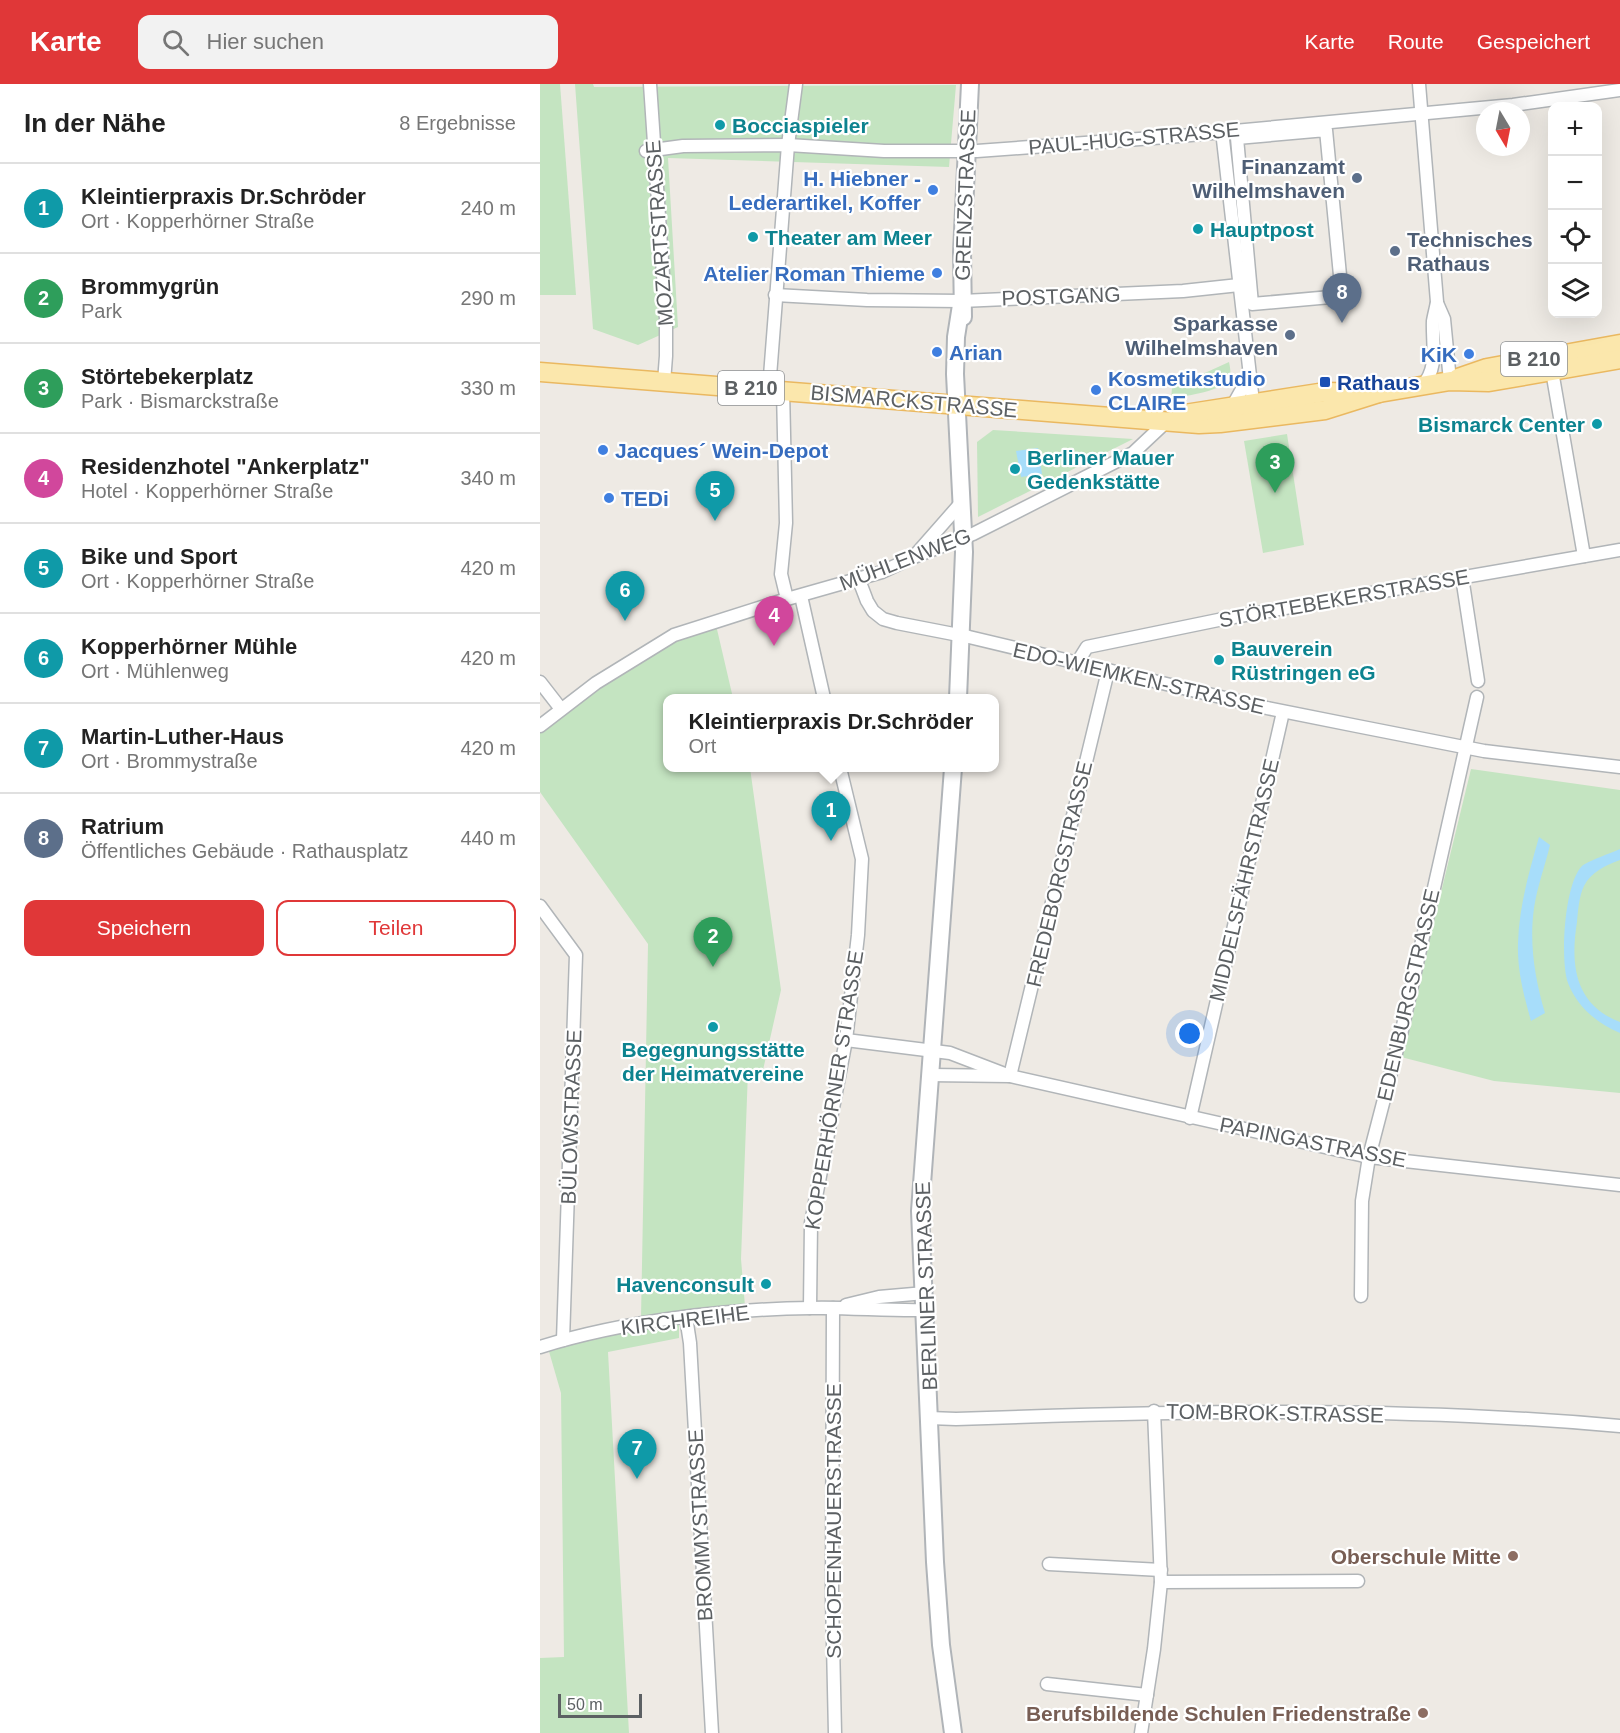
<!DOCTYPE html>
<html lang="de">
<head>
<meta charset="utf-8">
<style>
  body { margin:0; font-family:Arial,sans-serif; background:#f2f2f2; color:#222 }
  .controls { position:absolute; right:18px; top:18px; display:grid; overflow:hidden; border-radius:12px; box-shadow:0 6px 24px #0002 }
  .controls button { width:54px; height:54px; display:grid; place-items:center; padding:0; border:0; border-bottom:2px solid #e0e0e0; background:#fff; color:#222; font:30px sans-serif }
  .compass { position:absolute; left:936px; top:18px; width:54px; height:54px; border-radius:50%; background:#fff; box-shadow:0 6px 24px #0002; rotate:170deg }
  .scale { position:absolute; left:18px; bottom:15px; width:84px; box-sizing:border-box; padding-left:6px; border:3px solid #5c6063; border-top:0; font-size:16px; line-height:21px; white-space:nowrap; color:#5c6063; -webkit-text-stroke:4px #fff; paint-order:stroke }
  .you { position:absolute; left:650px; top:950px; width:21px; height:21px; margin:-15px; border:4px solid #fff; border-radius:50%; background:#1a73e8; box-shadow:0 0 0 9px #1a73e833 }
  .badge { display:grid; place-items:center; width:39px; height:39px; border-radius:50%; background:#e03738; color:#fff; font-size:20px; font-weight:700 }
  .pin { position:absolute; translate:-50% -50px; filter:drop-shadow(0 2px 3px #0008) }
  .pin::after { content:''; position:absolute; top:32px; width:21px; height:18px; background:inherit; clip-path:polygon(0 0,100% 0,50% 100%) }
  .popup { position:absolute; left:123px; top:610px; width:336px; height:78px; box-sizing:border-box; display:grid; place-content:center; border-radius:12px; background:#fff; filter:drop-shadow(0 2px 4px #0005); font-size:20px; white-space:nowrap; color:#767676 }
  .popup b { font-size:22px; color:#222 }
  .popup::after { content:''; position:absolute; left:50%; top:100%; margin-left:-12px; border:12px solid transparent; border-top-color:#fff }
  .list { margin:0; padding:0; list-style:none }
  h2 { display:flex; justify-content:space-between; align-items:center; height:78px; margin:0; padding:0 24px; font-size:26px }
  h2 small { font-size:20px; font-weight:400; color:#767676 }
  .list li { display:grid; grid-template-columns:39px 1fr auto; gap:18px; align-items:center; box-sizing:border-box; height:90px; padding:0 24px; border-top:2px solid #e0e0e0 }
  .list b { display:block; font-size:22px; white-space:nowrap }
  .list p { margin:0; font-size:20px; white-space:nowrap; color:#767676 }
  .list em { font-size:20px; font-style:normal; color:#767676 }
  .actions { display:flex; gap:12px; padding:18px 24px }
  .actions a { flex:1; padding:14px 0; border:2px solid #e03738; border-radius:12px; text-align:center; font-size:21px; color:#e03738 }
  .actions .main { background:#e03738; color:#fff }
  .icon { flex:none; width:33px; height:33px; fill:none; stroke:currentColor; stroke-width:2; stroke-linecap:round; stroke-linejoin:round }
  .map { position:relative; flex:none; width:1080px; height:1649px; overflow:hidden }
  header { display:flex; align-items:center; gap:36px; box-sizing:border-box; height:84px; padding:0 30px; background:#e03738; color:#fff }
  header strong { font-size:28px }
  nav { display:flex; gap:33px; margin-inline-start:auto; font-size:21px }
  .search { width:420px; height:54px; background:#f2f2f2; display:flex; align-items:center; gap:15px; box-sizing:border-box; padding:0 21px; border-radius:12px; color:#767676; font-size:22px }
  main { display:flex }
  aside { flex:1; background:#fff }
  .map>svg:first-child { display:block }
  .green { fill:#c4e4c1 }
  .water { fill:#a7ddfa }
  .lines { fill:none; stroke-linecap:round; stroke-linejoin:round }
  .street-casing { stroke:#b1b5b8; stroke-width:15 }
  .secondary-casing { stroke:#b0b4b8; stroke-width:20 }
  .primary-casing { stroke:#eab860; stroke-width:21 }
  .street { stroke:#fff; stroke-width:12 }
  .secondary { stroke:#fff; stroke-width:16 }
  .primary { stroke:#fbe7ac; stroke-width:18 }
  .culture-dot { fill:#0f9aa8; stroke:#fff; stroke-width:2 }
  .service-dot { fill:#5c6f8a; stroke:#fff; stroke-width:2 }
  .shop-dot { fill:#3f7fe0; stroke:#fff; stroke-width:2 }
  .transit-dot { fill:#1a4fb4; stroke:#fff; stroke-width:2 }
  .education-dot { fill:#8d6e63; stroke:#fff; stroke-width:2 }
  .labels { text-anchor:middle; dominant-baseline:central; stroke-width:4.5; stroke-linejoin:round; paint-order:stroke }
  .shield { fill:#fff; stroke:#8d9092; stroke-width:1.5 }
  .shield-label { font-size:20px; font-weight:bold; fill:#5c6063 }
  .culture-label { font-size:21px; font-weight:bold; fill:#0d838f; stroke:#fff; text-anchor:start }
  .street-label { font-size:21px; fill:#5c6063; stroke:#fff }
  .service-label { font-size:21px; font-weight:bold; fill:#4e5e75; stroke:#fff; text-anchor:end }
  .shop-label { font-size:21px; font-weight:bold; fill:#366cbe; stroke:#fff; text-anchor:start }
  .transit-label { font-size:21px; font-weight:bold; fill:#164399; stroke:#fff; text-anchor:start }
  .education-label { font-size:21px; font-weight:bold; fill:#785e54; stroke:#fff; text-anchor:end }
</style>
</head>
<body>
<header>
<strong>Karte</strong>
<div class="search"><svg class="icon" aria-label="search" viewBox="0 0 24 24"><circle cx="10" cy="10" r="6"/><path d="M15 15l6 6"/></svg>Hier suchen</div>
<nav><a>Karte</a><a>Route</a><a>Gespeichert</a></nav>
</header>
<main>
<aside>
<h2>In der Nähe<small>8 Ergebnisse</small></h2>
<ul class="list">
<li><span class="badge" style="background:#0f9aa8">1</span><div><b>Kleintierpraxis Dr.Schröder</b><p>Ort · Kopperhörner Straße</p></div><em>240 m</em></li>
<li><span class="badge" style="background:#2e9e5b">2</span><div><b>Brommygrün</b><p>Park</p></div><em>290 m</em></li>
<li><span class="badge" style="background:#2e9e5b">3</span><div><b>Störtebekerplatz</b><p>Park · Bismarckstraße</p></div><em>330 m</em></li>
<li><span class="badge" style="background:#d1479c">4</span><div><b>Residenzhotel &quot;Ankerplatz&quot;</b><p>Hotel · Kopperhörner Straße</p></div><em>340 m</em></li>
<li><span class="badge" style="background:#0f9aa8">5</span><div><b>Bike und Sport</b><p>Ort · Kopperhörner Straße</p></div><em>420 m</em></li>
<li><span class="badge" style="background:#0f9aa8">6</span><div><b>Kopperhörner Mühle</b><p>Ort · Mühlenweg</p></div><em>420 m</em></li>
<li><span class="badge" style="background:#0f9aa8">7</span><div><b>Martin-Luther-Haus</b><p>Ort · Brommystraße</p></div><em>420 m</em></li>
<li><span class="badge" style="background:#5c6f8a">8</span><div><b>Ratrium</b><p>Öffentliches Gebäude · Rathausplatz</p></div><em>440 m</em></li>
</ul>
<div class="actions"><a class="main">Speichern</a><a>Teilen</a></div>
</aside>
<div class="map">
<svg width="1080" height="1649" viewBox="0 0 1080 1649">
  <rect width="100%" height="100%" fill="#eeeae4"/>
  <g class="green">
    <path d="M0,0H20L36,211H0Z"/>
    <path d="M35,0H53L54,3L416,1L409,83L128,74L138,243L98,261L53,245Z"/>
    <path d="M689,278C690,283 691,288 690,293C684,308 646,311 631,315L632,304Z"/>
    <path d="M453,346L593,355L438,433L437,358Z"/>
    <path d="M747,350L764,461L723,469L704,357Z"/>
    <path d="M176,541L193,614H128V684H210L241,906L223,986L208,987L201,1175L205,1222L101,1234L108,860L0,708V646L56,602L135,554Z"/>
    <path d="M931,685L1080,706V1009L954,997L861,973Z"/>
    <path d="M139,1237V1254L68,1268L89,1649H0V1574L24,1573L21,1309L8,1264Z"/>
  </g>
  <g class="water">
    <path d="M498,364L502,390L481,393L476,367Z"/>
    <path d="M999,753L1010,761C1005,782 997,803 994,824C989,860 995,895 1005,929L991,937C984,912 977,886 978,859C979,823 989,788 999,753Z"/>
    <path d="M1080,765V776C1066,781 1051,788 1044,802C1039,812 1038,827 1037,838C1030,881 1035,921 1080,938V949C1057,939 1038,924 1028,899C1020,877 1024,800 1042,782C1048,777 1071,769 1080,765Z"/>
  </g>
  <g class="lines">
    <defs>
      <g id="street">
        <path d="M110,0L126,235V272L124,298"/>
        <path d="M879,0L897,218C896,224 894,231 893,237C892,260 899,284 882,302"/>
        <path d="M786,46L802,212L712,220L697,54Z"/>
        <path d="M682,47L713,318L717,325"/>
        <path d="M106,67L143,62L248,61L344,67H437L640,52L973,21L1080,6"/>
        <path d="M235,211L327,216L421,217L643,207L699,201"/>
        <path d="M897,219L904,235L910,297"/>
        <path d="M1012,287L1044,472"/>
        <path d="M229,305L248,61L256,0"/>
        <path d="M243,306L246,439L241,490L247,515"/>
        <path d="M692,323L710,291"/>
        <path d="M378,468L421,419"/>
        <path d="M922,493L938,597"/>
        <path d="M319,496L327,517L333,527L343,535L357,539L429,553L727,624L817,642L944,667L1080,683"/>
        <path d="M261,512L284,614"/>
        <path d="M537,579L547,563L688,534L1080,466"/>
        <path d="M0,598L21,625"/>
        <path d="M0,642L56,599L134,551L247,515L342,488L374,473L433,450L593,369L626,338"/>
        <path d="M0,822L36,871L23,1256"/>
        <path d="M306,956L410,969L470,992L829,1073L1080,1101"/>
        <path d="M389,991L470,992L568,587"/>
        <path d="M650,1034L743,628"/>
        <path d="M821,1212L822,1117L829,1073L862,946L937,613"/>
        <path d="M306,1221L339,1213L385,1209"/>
        <path d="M270,1224L271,1139L306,956L318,851L322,775L300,684"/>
        <path d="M293,1224L292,1514L295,1649"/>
        <path d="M146,1233L150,1259L172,1649"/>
        <path d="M0,1263C83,1237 184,1225 271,1224C309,1223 347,1227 385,1226"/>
        <path d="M389,1334L416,1335C637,1327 859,1322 1080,1342"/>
        <path d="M509,1480L621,1486"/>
        <path d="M621,1498L818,1497"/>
        <path d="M507,1600L607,1611"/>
        <path d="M601,1649L614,1565L621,1498L614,1327"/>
      </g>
      <g id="secondary">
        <path d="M423,233L422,168L430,0"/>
        <path d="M418,614L424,468L415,290L416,253L421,221"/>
        <path d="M413,1649L401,1561L395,1478L380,1127L413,684"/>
      </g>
      <g id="primary">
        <path d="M0,288L659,340L680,339L785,326L839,309"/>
        <path d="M918,294L947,284L1080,260"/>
        <path d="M638,331L785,308L839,309L910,297L949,298L1080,275"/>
      </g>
    </defs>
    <use href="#street" class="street-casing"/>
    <use href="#secondary" class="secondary-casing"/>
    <use href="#primary" class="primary-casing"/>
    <use href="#street" class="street"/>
    <use href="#secondary" class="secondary"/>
    <use href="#primary" class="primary"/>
  </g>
  <g class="culture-dot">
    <circle cx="180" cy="41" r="6"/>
    <circle cx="658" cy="145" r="6"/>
    <circle cx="213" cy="153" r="6"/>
    <circle cx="1057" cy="340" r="6"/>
    <circle cx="475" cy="385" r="6"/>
    <circle cx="679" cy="576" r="6"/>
    <circle cx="173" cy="943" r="6"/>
    <circle cx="226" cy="1200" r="6"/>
  </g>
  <g class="service-dot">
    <circle cx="817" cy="94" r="6"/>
    <circle cx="855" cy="167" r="6"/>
    <circle cx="750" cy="251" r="6"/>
  </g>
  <g class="shop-dot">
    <circle cx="393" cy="106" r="6"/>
    <circle cx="397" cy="189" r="6"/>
    <circle cx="397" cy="268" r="6"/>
    <circle cx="929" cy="270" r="6"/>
    <circle cx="556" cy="306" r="6"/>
    <circle cx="63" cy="366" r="6"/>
    <circle cx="69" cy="414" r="6"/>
  </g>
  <rect class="transit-dot" x="779" y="292" width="12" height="12" rx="3"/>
  <g class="education-dot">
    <circle cx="973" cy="1472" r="6"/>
    <circle cx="883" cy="1629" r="6"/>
  </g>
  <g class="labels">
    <g class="shield">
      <rect x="961" y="258" width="66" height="34" rx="4.5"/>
      <rect x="178" y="287" width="66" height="34" rx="4.5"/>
    </g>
    <g class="shield-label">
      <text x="994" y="275">B 210</text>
      <text x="211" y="304">B 210</text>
    </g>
    <g class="culture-label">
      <text x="192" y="41">Bocciaspieler</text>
      <text x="670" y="145">Hauptpost</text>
      <text x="225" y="153">Theater am Meer</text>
      <text x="1045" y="340" text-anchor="end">Bismarck Center</text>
      <text x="487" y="373">Berliner Mauer<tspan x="487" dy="24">Gedenkstätte</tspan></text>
      <text x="691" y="564">Bauverein<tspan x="691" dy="24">Rüstringen eG</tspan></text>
      <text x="173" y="965" text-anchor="middle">Begegnungsstätte<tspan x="173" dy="24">der Heimatvereine</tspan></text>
      <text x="214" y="1200" text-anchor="end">Havenconsult</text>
    </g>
    <g class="street-label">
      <text transform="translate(594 54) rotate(-5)">PAUL-HUG-STRASSE</text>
      <text transform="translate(425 111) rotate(-88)">GRENZSTRASSE</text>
      <text transform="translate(119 149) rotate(-94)">MOZARTSTRASSE</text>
      <text transform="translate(521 212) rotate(-2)">POSTGANG</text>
      <text transform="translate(374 317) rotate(5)">BISMARCKSTRASSE</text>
      <text transform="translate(365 475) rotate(-21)">MÜHLENWEG</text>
      <text transform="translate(804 514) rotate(-10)">STÖRTEBEKERSTRASSE</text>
      <text transform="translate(599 594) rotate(13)">EDO-WIEMKEN-STRASSE</text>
      <text transform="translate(519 790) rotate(-77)">FREDEBORGSTRASSE</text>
      <text transform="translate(704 796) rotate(-77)">MIDDELSFÄHRSTRASSE</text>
      <text transform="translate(868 911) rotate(-77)">EDENBURGSTRASSE</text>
      <text transform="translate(294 1006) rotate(-81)">KOPPERHÖRNER STRASSE</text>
      <text transform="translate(31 1033) rotate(-88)">BÜLOWSTRASSE</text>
      <text transform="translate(773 1058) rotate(11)">PAPINGASTRASSE</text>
      <text transform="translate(386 1202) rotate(-92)">BERLINER STRASSE</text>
      <text transform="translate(145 1236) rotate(-7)">KIRCHREIHE</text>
      <text transform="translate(735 1329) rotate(1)">TOM-BROK-STRASSE</text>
      <text transform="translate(293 1437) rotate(-90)">SCHOPENHAUERSTRASSE</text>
      <text transform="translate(160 1441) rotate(-93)">BROMMYSTRASSE</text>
    </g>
    <g class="service-label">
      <text x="805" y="82">Finanzamt<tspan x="805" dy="24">Wilhelmshaven</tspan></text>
      <text x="867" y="155" text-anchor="start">Technisches<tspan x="867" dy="24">Rathaus</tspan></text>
      <text x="738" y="239">Sparkasse<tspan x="738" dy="24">Wilhelmshaven</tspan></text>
    </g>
    <g class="shop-label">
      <text x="381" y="94" text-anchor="end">H. Hiebner -<tspan x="381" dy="24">Lederartikel, Koffer</tspan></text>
      <text x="385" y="189" text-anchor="end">Atelier Roman Thieme</text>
      <text x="409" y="268">Arian</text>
      <text x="917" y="270" text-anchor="end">KiK</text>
      <text x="568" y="294">Kosmetikstudio<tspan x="568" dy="24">CLAIRE</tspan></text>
      <text x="75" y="366">Jacques´ Wein-Depot</text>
      <text x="81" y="414">TEDi</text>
    </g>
    <g class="transit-label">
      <text x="797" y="298">Rathaus</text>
    </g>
    <g class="education-label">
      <text x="961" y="1472">Oberschule Mitte</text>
      <text x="871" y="1629">Berufsbildende Schulen Friedenstraße</text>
    </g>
  </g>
</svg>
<div class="controls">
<button>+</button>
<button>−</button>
<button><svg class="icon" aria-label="locate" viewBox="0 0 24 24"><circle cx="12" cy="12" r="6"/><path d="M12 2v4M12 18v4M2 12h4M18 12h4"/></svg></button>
<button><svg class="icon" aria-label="layers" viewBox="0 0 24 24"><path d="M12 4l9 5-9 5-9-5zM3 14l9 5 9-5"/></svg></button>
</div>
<svg class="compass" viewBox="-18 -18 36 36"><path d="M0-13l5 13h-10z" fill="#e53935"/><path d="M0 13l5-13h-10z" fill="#767676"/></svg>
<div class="scale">50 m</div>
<div class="you"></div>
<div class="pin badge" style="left:291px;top:757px;background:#0f9aa8">1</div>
<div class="popup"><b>Kleintierpraxis Dr.Schröder</b>Ort</div>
<div class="pin badge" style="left:173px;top:883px;background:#2e9e5b">2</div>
<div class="pin badge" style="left:735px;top:409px;background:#2e9e5b">3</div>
<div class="pin badge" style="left:234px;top:562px;background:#d1479c">4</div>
<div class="pin badge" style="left:175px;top:437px;background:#0f9aa8">5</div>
<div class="pin badge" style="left:85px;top:537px;background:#0f9aa8">6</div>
<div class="pin badge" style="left:97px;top:1395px;background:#0f9aa8">7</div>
<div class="pin badge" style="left:802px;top:239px;background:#5c6f8a">8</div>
</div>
</main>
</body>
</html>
